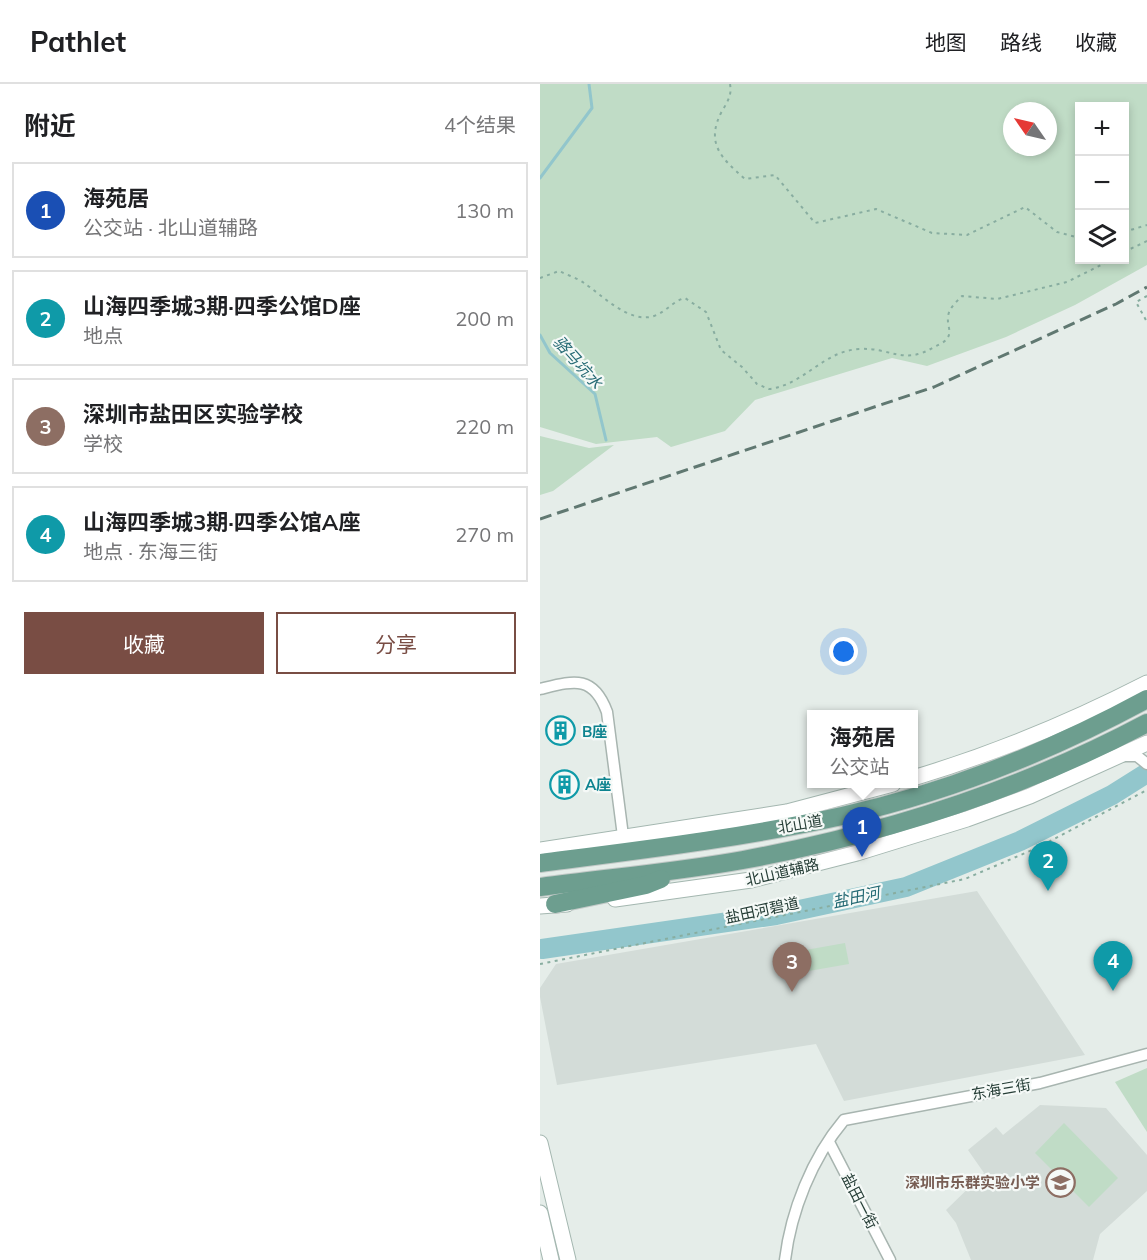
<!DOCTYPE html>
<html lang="zh">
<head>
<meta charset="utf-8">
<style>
  body { margin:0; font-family:Mulish,"Noto Sans SC",sans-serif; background:#f2f2f2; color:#202124 }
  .controls { position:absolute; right:18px; top:18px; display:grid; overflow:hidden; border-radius:0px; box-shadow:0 3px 9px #0003 }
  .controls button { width:54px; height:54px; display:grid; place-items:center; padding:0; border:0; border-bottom:2px solid #e0e0e0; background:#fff; color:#202124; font:30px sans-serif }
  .compass { position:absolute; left:463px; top:18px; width:54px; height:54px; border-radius:50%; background:#fff; box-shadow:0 3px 9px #0003; rotate:304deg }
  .you { position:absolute; left:304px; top:568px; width:21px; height:21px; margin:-15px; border:4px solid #fff; border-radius:50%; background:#1a73e8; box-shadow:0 0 0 9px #1a73e833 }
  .badge { display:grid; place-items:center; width:39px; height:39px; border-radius:50%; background:#794d44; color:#fff; font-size:20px; font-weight:700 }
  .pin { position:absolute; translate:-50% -50px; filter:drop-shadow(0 2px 3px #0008) }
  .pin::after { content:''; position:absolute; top:32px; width:21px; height:18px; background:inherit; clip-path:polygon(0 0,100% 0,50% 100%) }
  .popup { position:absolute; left:267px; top:626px; width:111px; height:78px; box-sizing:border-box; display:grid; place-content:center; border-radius:0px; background:#fff; filter:drop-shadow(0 2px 4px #0005); font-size:20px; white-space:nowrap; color:#757577 }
  .popup b { font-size:22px; color:#202124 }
  .popup::after { content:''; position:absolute; left:50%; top:100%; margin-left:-12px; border:12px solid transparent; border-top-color:#fff }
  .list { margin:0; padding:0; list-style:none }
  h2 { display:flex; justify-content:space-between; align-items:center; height:78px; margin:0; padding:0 24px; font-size:26px }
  h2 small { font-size:20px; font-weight:400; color:#757577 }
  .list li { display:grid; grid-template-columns:39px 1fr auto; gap:18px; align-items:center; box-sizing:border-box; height:96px; margin:0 12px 12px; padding:0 12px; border:2px solid #e0e0e0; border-radius:0px }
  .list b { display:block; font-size:22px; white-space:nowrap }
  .list p { margin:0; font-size:20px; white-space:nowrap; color:#757577 }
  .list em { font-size:20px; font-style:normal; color:#757577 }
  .actions { display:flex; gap:12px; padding:18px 24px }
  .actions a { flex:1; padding:14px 0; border:2px solid #794d44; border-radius:0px; text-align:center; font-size:21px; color:#794d44 }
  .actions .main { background:#794d44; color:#fff }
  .icon { flex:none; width:33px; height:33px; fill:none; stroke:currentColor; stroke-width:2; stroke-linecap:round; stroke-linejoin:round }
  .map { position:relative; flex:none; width:607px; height:1176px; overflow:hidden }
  header { display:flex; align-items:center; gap:36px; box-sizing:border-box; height:84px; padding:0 30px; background:#fff; border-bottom:2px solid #e0e0e0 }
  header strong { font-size:28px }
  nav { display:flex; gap:33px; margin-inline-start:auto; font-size:21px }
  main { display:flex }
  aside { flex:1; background:#fff }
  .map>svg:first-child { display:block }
  .built { fill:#d3dcd8 }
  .green { fill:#c0dcc6; fill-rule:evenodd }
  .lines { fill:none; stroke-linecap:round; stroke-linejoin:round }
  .stream { stroke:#92c6cc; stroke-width:3 }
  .river { stroke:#92c6cc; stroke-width:20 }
  .street-casing { stroke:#a8b5b0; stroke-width:13 }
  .secondary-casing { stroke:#a4b7b0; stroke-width:17 }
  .primary-casing { stroke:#c2c9c7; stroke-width:20 }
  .path { stroke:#88ada0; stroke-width:2; stroke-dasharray:3 4.5; stroke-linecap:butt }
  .street { stroke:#fff; stroke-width:10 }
  .secondary { stroke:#fff; stroke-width:15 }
  .primary { stroke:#6d9e8f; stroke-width:18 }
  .rail { stroke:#607871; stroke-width:3; stroke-dasharray:12 6; stroke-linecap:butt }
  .labels { text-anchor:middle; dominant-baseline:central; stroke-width:4.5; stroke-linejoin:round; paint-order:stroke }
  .culture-label { font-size:15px; font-weight:bold; fill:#0d838f; stroke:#f5f9f7; text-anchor:start }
  .street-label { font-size:15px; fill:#253d36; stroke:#f5f9f7 }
  .education-label { font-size:15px; font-weight:bold; fill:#785e54; stroke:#f5f9f7; text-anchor:end }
  .water-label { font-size:16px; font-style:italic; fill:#256a74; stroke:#f5f9f7 }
</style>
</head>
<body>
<header>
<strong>Pathlet</strong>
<nav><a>地图</a><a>路线</a><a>收藏</a></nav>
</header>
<main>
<aside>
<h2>附近<small>4个结果</small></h2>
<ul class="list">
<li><span class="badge" style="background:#1a4fb4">1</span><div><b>海苑居</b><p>公交站 · 北山道辅路</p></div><em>130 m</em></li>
<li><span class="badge" style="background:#0f9aa8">2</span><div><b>山海四季城3期·四季公馆D座</b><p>地点</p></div><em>200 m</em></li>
<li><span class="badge" style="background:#8d6e63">3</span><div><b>深圳市盐田区实验学校</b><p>学校</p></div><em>220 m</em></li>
<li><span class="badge" style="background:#0f9aa8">4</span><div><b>山海四季城3期·四季公馆A座</b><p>地点 · 东海三街</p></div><em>270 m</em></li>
</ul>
<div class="actions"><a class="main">收藏</a><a>分享</a></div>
</aside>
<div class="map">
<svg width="607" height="1176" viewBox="0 0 607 1176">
  <rect width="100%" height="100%" fill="#e5ede9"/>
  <g class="built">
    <path d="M437,807L545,971L304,1017L276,960L17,1001L0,913V904L16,880Z"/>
    <path d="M500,1021L566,1024L607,1071V1107L560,1150L553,1176H431L416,1139L406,1126L444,1089L428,1066L456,1043L463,1051Z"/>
  </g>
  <g class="green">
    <path d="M0,0H607V181L535,221L466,253L387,282L352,274L215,316L185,347L131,363L117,353L56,360L0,343ZM540,22H584V176H540ZM472,27H508V63H472Z"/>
    <path d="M0,352L49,364L74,361L13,407L0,411Z"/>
    <path d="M305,859L309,880L263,888L260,867Z"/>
    <path d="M607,984V1048L575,998Z"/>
    <path d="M524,1039L578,1094L549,1123L495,1069Z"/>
  </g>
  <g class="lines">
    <g class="stream">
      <path d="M0,94L52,24L49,0"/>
      <path d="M0,251L10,269L55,310L66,356"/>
    </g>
    <path class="river" d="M2,865L236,831L366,803L480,757L572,711L607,689"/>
    <defs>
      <g id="street">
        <path d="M0,605C33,597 53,590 67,628L83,752"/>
        <path d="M584,672H597L607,680"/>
        <path d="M289,1058L350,1176"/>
        <path d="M245,1176C251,1127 272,1074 304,1036L500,999L607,970"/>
      </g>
      <g id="secondary">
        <path d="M373,694C457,669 529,639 607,599"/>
        <path d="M0,766L247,728L353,700"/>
        <path d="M75,815L211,796L317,769L427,735L490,712L607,659"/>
        <path d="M0,822L27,820"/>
        <path d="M0,1059L28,1176"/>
        <path d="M0,1129L11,1176"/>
      </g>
      <g id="primary">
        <path d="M0,779C101,766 202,754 302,732C409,708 511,667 607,615"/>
        <path d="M0,803C67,794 137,788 203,776C344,750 481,706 607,639"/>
        <path d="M15,820L106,801L121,795"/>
      </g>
    </defs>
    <use href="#street" class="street-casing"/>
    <use href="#secondary" class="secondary-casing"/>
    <use href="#primary" class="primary-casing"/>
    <g class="path">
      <path d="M190,0C192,11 188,17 182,27C165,59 181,74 205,95L235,91L275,139L336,125L392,149L427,151L485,123L517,148L540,154"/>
      <path d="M584,148L607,141"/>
      <path d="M584,168L607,157"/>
      <path d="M0,194L19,187C27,191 37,194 44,199C62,211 89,240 114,232C126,228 133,217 145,214L166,228L181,266L202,283L217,300L229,305C264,301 283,267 319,265C351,263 363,282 394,263C398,261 403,259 406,256C413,248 407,243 408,234C408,225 416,218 422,212L457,215L527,198L571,176"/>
      <path d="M607,212L596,218L607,238"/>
      <path d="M0,880L425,795L499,763L607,706"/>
    </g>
    <use href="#street" class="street"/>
    <use href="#secondary" class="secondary"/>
    <use href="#primary" class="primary"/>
    <path class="rail" d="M0,435L394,303L576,220L607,203"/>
  </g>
  <defs>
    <symbol id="building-ring" viewBox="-11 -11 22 22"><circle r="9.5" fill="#f5f9f7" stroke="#0f9aa8" stroke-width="1.5"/><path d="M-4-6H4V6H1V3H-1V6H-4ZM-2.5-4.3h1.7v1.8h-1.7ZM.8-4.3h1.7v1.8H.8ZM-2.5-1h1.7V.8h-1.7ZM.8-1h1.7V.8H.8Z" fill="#0f9aa8"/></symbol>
    <symbol id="school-ring" viewBox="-11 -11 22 22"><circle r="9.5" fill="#f5f9f7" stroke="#8d6e63" stroke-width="1.5"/><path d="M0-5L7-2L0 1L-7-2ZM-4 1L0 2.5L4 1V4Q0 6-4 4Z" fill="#8d6e63"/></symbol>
  </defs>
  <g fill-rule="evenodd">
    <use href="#building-ring" x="4" y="630" width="33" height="33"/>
    <use href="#building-ring" x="8" y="684" width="33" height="33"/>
    <use href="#school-ring" x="504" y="1082" width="33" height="33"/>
  </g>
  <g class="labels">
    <g class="culture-label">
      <text x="42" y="647">B座</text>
      <text x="45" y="700">A座</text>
    </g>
    <g class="street-label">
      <text transform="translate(260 740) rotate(-10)">北山道</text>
      <text transform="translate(242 788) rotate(-13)">北山道辅路</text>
      <text transform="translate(222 826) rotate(-12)">盐田河碧道</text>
      <text transform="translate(461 1005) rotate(-10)">东海三街</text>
      <text transform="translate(320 1117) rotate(63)">盐田一街</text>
    </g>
    <g class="education-label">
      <text x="500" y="1098">深圳市乐群实验小学</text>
    </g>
    <g class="water-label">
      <text transform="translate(38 278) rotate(48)">骆马坑水</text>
      <text transform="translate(316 813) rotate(-12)">盐田河</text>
    </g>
  </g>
</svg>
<div class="controls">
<button>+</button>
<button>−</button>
<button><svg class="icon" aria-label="layers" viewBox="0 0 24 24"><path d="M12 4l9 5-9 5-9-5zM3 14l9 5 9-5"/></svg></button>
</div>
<svg class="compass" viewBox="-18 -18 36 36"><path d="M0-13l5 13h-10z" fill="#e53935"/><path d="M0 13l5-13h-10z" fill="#757577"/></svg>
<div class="you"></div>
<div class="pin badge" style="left:322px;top:773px;background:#1a4fb4">1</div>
<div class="popup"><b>海苑居</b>公交站</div>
<div class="pin badge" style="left:508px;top:807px;background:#0f9aa8">2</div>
<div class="pin badge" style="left:252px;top:908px;background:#8d6e63">3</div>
<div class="pin badge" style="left:573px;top:907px;background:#0f9aa8">4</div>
</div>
</main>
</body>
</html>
